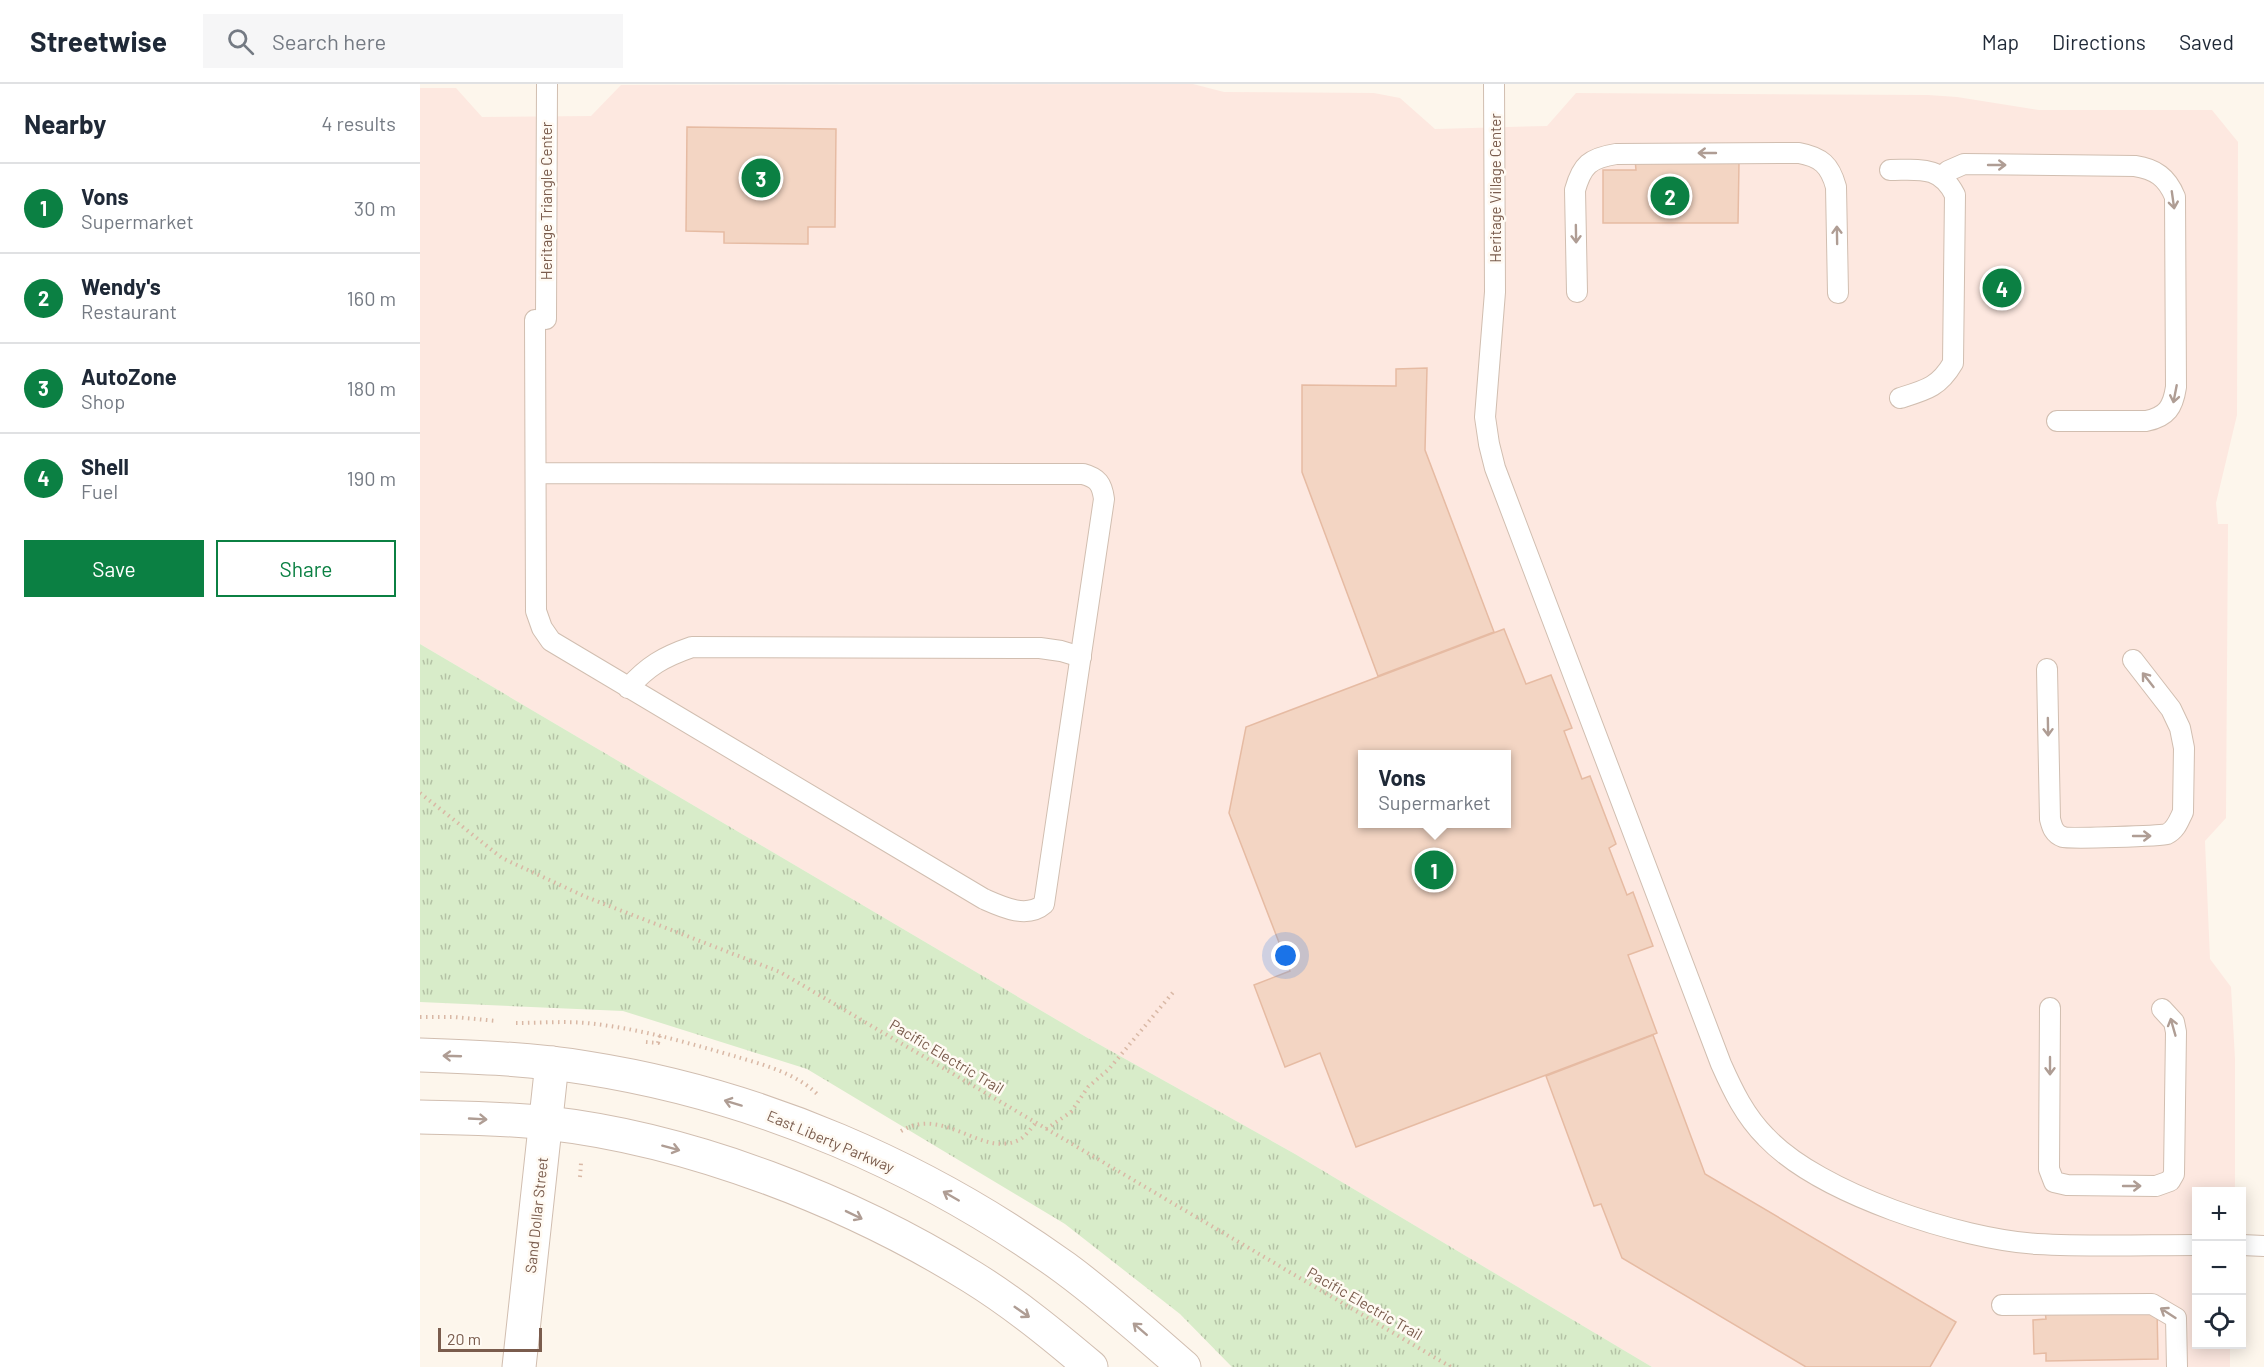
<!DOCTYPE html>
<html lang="en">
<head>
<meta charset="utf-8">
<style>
  body { margin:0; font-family:Barlow,sans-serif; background:#f6f6f7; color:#1f2937 }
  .controls { position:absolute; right:18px; bottom:18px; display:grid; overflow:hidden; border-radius:0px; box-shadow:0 3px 15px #0003 }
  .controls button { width:54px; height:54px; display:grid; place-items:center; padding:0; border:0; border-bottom:2px solid #e0e1e3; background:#fff; color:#1f2937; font:30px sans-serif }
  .scale { position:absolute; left:18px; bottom:15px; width:104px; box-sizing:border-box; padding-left:6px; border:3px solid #7a5c4d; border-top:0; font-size:16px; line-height:21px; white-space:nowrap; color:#7a5c4d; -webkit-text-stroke:4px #fffaf3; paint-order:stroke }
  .you { position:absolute; left:866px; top:872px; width:21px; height:21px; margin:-15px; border:4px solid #fff; border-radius:50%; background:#1a73e8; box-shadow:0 0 0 9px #1a73e833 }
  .badge { display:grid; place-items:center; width:39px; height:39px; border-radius:50%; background:#0b8043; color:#fff; font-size:20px; font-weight:700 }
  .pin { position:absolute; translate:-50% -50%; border:3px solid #fff; box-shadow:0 2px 6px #0006 }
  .popup { position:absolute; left:938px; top:666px; width:153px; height:78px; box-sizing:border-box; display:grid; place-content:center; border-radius:0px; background:#fff; filter:drop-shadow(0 2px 4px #0005); font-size:20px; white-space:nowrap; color:#747a83 }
  .popup b { font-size:22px; color:#1f2937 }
  .popup::after { content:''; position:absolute; left:50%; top:100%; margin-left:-12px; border:12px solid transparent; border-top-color:#fff }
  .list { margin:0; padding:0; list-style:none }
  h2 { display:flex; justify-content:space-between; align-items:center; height:78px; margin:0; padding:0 24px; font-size:26px }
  h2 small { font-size:20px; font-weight:400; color:#747a83 }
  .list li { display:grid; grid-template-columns:39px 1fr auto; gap:18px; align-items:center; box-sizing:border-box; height:90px; padding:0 24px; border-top:2px solid #e0e1e3 }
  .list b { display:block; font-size:22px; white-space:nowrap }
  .list p { margin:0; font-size:20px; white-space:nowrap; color:#747a83 }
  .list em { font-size:20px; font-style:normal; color:#747a83 }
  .actions { display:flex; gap:12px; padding:18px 24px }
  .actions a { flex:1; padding:14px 0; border:2px solid #0b8043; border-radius:0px; text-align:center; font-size:21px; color:#0b8043 }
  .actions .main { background:#0b8043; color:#fff }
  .icon { flex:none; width:33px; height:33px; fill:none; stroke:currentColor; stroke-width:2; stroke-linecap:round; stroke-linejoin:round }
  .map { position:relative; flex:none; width:1844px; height:1283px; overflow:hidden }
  header { display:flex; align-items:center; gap:36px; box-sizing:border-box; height:84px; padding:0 30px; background:#fff; border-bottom:2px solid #e0e1e3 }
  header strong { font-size:28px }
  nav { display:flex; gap:33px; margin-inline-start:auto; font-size:21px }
  .search { width:420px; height:54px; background:#f6f6f7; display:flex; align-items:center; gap:15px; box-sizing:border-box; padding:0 21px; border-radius:0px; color:#747a83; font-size:22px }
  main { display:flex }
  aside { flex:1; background:#fff }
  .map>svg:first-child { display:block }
  .commercial { fill:#fde8e0; fill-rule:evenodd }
  .park { fill:url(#park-tufts) }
  .building { fill:#f3d5c3; stroke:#e6bba3; stroke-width:1.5; fill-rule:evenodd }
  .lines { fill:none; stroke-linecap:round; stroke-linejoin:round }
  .service-casing { stroke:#d1beb0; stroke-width:22 }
  .minor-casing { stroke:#d1beb0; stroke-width:35 }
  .tertiary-casing { stroke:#d1beb0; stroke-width:35 }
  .path { stroke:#d9b8a5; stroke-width:4; stroke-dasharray:1.5 4.5; stroke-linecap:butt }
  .service { stroke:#fff; stroke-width:20 }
  .minor { stroke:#fff; stroke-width:33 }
  .tertiary { stroke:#fff; stroke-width:33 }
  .oneway { stroke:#af9d94 }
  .labels { text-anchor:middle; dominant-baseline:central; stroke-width:5; stroke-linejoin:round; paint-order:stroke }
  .street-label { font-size:15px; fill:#7a5c4d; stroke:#fffaf3 }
</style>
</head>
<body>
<header>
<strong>Streetwise</strong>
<div class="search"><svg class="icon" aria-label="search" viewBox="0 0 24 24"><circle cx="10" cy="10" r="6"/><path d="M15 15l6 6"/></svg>Search here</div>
<nav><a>Map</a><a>Directions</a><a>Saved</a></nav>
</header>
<main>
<aside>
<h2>Nearby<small>4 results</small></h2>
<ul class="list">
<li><span class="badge">1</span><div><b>Vons</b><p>Supermarket</p></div><em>30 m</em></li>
<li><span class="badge">2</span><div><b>Wendy's</b><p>Restaurant</p></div><em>160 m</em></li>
<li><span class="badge">3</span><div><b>AutoZone</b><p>Shop</p></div><em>180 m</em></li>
<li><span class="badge">4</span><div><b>Shell</b><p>Fuel</p></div><em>190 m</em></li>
</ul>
<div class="actions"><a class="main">Save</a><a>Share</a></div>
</aside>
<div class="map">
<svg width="1844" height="1283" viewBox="0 0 1844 1283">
  <defs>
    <pattern id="park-tufts" width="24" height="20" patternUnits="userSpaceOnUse" patternTransform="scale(1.5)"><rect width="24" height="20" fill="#d8ecc9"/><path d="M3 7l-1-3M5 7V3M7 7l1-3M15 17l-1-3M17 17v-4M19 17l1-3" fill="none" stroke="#b4c2a5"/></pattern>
  </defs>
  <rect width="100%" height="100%" fill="#fdf6ec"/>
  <path class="commercial" d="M773,0L804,8L954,9L980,14L1015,45L1127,42L1156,9L1508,11L1537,13L1619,26H1792L1818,58L1817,331L1796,419L1798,440H1808L1806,734L1785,757L1790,875L1811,903L1815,975V1107L1776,1108V1260L1810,1261V1283H1232L875,1070L666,953L0,560V4H36L62,33L171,32L201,1ZM942,670H1086V740H942Z"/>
  <path class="park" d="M0,560L666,953L875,1070L1232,1283H812L760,1230L645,1140L387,985L203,927L0,918Z"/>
  <g class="building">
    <path d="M267,43L416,45L415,143H388V160L304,159V148L266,147Z"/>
    <path d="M1215,75L1319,79L1318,139H1183V86H1216Z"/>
    <path d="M1007,284L1005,366L1074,548L958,592L882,388V301L976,302V285Z"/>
    <path d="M1084,545L1106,600L1131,591L1152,644L1144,647L1162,695L1170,692L1196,760L1189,764L1207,811L1213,808L1233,862L1208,871L1237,949L936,1063L900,969L865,983L834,901L870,887L809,729L826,643ZM942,670H1086V740H942Z"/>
    <path d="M1233,951L1285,1090L1536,1238L1510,1283H1386L1202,1174L1181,1120L1174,1122L1126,992Z"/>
    <path d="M1737,1226L1738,1275L1626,1277V1269L1614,1270L1613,1236L1626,1235L1625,1227Z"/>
  </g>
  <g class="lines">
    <defs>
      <g id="service">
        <path d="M1074,0L1075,208L1065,333L1069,360L1075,384L1301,980C1313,1007 1325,1032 1346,1053C1400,1110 1540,1155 1617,1160C1670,1163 1724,1161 1776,1161"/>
        <path d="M1470,86C1499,86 1520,81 1535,111L1533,279C1519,303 1506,306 1480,314"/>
        <path d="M1522,93L1528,87L1544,80L1715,82C1735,85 1747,93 1755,113L1756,303C1753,323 1747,333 1726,337H1637"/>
        <path d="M1157,208L1155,106C1162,81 1170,74 1196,70L1379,69C1401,73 1410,81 1416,103L1418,209"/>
        <path d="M126,235L127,0"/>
        <path d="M115,236L116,527L122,544L131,557L564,815C582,823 607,835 624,820L684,415C682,400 678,394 663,390L116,389"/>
        <path d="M1627,585L1630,735C1632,743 1634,750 1643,753C1649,755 1741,752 1747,750C1756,746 1759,736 1763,728L1764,664L1760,644L1751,625L1713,576"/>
        <path d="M208,604C228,582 243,573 272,563L620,564L641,567L661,573"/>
        <path d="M1630,924L1629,1085L1634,1098L1647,1101L1736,1102L1750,1097L1754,1090L1756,948L1754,938L1742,925"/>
        <path d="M1822,1161L1844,1162"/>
        <path d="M1582,1221L1732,1220L1756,1234L1757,1283"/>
      </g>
      <path id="minor" d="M99,1283L132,979"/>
      <g id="tertiary">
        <path d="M0,971C56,973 112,975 167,984C339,1011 505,1083 645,1184C687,1215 725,1249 764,1283"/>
        <path d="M0,1033C42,1034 85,1034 127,1039C270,1055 430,1117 552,1193C594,1219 633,1251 671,1283"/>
      </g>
    </defs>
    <use href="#service" class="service-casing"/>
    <use href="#minor" class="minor-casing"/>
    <use href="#tertiary" class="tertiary-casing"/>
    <g class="path">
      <path d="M0,709L82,774L166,813L360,888L1031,1283"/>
      <path d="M0,933H34L77,937"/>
      <path d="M96,939C119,939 143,937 166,939C217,944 265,958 314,972C341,980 376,989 397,1010"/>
      <path d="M226,958L238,959L240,951"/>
      <path d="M626,1045L651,1028L668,1003L689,985L755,906"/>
      <path d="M481,1047C524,1021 561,1074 599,1056C605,1053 611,1044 616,1039"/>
      <path d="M160,1093L161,1079"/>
    </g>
    <use href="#service" class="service"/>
    <use href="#minor" class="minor"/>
    <use href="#tertiary" class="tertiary"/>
  </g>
  <defs><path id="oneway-shaft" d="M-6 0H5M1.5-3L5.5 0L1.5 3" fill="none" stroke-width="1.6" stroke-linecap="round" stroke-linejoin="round" transform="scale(1.5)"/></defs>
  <g class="oneway">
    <use href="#oneway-shaft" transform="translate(1287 69) rotate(180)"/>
    <use href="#oneway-shaft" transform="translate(1577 81)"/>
    <use href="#oneway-shaft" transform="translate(1753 116) rotate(82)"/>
    <use href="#oneway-shaft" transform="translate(1156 150) rotate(89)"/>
    <use href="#oneway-shaft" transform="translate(1417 151) rotate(-91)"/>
    <use href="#oneway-shaft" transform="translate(1755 310) rotate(101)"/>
    <use href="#oneway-shaft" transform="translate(1728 596) rotate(-128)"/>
    <use href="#oneway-shaft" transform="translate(1628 643) rotate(89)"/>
    <use href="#oneway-shaft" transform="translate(1722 752)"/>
    <use href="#oneway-shaft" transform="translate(1753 943) rotate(-106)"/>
    <use href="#oneway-shaft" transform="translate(32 972) rotate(-178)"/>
    <use href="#oneway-shaft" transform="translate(1630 982) rotate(90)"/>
    <use href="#oneway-shaft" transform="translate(313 1019) rotate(-163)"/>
    <use href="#oneway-shaft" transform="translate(58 1035) rotate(3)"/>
    <use href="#oneway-shaft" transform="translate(251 1064) rotate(15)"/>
    <use href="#oneway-shaft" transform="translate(1712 1102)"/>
    <use href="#oneway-shaft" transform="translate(531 1112) rotate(-150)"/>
    <use href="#oneway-shaft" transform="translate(434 1131) rotate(26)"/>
    <use href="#oneway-shaft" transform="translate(602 1228) rotate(35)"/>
    <use href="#oneway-shaft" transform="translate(1748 1229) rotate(-147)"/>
    <use href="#oneway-shaft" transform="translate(720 1245) rotate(-139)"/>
  </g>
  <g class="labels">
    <g class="street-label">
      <text transform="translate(1075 104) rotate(-90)">Heritage Village Center</text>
      <text transform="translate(126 117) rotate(-90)">Heritage Triangle Center</text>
      <text transform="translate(527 972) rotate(31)">Pacific Electric Trail</text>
      <text transform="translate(411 1057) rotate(23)">East Liberty Parkway</text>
      <text transform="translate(116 1131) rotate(-84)">Sand Dollar Street</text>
      <text transform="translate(945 1219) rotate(30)">Pacific Electric Trail</text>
    </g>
  </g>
</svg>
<div class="controls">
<button>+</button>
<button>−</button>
<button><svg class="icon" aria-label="locate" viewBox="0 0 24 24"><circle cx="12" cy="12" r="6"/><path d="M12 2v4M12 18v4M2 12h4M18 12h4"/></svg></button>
</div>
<div class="scale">20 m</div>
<div class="you"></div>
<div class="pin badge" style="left:1014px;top:786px">1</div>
<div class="popup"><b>Vons</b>Supermarket</div>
<div class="pin badge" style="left:1250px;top:112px">2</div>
<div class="pin badge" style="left:341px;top:94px">3</div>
<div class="pin badge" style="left:1582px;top:204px">4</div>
</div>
</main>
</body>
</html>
